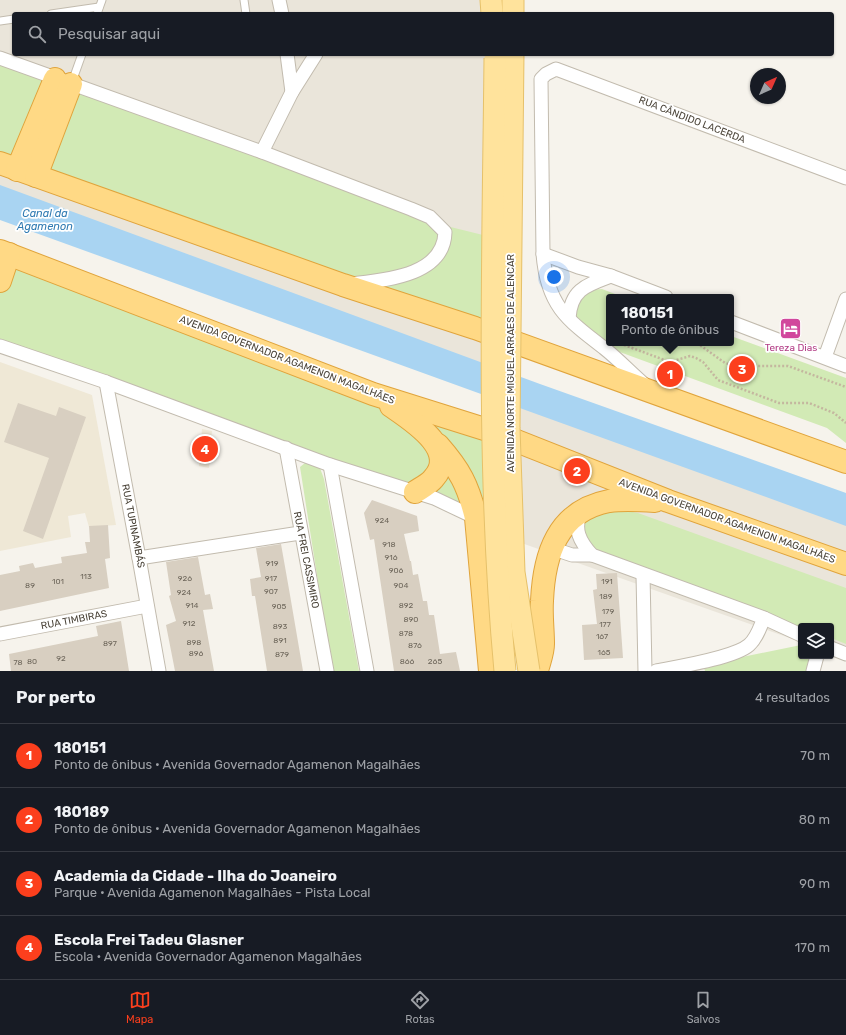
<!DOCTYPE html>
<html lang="pt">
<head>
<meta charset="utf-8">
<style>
  body { margin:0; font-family:Rubik,sans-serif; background:#242831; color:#f1f3f6 }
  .controls { position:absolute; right:12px; bottom:12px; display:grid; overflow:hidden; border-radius:4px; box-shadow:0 1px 3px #0004 }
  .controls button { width:36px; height:36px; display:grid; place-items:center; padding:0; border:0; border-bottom:1px solid #363941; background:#171b24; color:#f1f3f6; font:20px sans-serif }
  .compass { position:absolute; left:750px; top:68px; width:36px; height:36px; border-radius:50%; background:#171b24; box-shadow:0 1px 3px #0004; rotate:45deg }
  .you { position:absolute; left:554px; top:277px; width:14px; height:14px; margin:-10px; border:3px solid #fff; border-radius:50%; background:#1a73e8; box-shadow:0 0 0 6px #1a73e833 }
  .badge { display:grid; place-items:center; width:26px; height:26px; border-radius:50%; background:#fc3f1d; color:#fff; font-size:13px; font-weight:700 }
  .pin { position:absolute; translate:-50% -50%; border:2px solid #fff; box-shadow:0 1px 4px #0006 }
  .popup { position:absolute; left:606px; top:294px; width:128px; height:52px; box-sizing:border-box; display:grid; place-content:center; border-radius:4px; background:#171b24; filter:drop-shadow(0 1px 3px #0005); font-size:13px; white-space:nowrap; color:#9ea1a6 }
  .popup b { font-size:15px; color:#f1f3f6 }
  .popup::after { content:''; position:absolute; left:50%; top:100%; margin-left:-8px; border:8px solid transparent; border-top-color:#171b24 }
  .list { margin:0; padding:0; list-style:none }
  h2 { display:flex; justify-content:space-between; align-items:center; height:52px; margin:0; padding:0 16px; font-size:17px }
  h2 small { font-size:13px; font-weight:400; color:#9ea1a6 }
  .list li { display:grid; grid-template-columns:26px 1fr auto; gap:12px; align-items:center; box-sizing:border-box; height:64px; padding:0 16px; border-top:1px solid #363941 }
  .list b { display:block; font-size:15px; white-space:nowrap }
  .list p { margin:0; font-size:13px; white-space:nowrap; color:#9ea1a6 }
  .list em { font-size:13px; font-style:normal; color:#9ea1a6 }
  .icon { flex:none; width:22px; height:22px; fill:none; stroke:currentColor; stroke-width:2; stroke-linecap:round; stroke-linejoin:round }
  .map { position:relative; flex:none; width:846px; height:671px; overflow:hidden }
  .search { position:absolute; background:#171b24; box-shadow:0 1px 3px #0004; left:12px; right:12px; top:12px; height:44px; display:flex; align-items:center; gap:10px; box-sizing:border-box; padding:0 14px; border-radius:4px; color:#9ea1a6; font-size:15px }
  .sheet { height:308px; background:#171b24 }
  nav { display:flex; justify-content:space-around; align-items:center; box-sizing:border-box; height:56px; border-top:1px solid #363941; background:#171b24; font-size:11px; color:#9ea1a6 }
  nav a { display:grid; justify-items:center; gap:2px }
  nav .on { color:#fc3f1d }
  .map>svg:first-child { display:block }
  .residential { fill:#eae5da }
  .education { fill:#efe8d6 }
  .green { fill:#d2eab5 }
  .water { fill:#a9d4f2 }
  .building { fill:#d8cfc1 }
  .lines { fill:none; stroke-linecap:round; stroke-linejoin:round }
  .service-casing { stroke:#c2bbae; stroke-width:9 }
  .minor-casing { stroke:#c2bbae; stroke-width:15 }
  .primary-casing { stroke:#e6c16a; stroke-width:23 }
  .trunk-casing { stroke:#e0a43c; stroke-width:24 }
  .path { stroke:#c4b79f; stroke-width:2.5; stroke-dasharray:2 2; stroke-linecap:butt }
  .service { stroke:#fff; stroke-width:7 }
  .minor { stroke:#fff; stroke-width:13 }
  .primary { stroke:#ffe39c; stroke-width:21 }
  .trunk { stroke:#ffd985; stroke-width:22 }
  .primary-bridge-casing { stroke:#e6c16a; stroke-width:23; stroke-linecap:butt }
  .primary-bridge { stroke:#ffe39c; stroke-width:21 }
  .labels { text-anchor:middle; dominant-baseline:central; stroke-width:3.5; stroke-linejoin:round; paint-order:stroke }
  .number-label { font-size:8px; fill:#6e675b }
  .street-label { font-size:10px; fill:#4b4439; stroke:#fff }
  .hotel-label { font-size:10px; fill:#b23c85; stroke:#fff }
  .water-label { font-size:11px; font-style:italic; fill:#2e7ab2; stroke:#fff }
</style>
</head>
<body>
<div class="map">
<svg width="846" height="671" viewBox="0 0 846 671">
  <rect width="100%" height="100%" fill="#f6f3ec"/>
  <path class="residential" d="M0,0H515V14H14V54H515V392L846,518V658L831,653V626H801V642L513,540L515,392L0,211Z"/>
  <g class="education">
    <path d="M0,362L92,395L116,525L89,527L85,513L68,516L71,537L0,551Z"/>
    <path d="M202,429L212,431L209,468L199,466Z"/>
  </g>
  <g class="green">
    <path d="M0,63L266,156L418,219L483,235L489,333L0,163Z"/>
    <path d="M9,254L484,428L496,521L470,531L465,519L454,511L0,346V281Z"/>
    <path d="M602,289L623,297H609V343H731V336L846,378V443L827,428L617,351L576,320L575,305L589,290Z"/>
    <path d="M305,463L320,468L324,479L359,671H332L300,467Z"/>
    <path d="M622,510L638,513L846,588V644L831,638V626H801V627L593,552L588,547L583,526L585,522L597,513Z"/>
    <path d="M801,645V656H813L809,671H705L703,665Z"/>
  </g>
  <path class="water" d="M0,185L540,384L846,493V526L0,220Z"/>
  <g class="building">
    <path d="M18,403L56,416L59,407L86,417L43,539L23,531L49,458L4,442Z"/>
    <path d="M372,500L417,516L419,531L404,534L410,561H411L413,575L418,574L423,601H427L429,615H434L440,654L456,652L460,671H394L374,539L370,540L364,513Z"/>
    <path d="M108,525L110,558L105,559L109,588L0,611V575L20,571L19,566L33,563L35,568L62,563L61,557L87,553L85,542H90L89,526Z"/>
    <path d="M281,544L290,595L303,671H267L255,596H252L250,579L261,577L256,548Z"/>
    <path d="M198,557L205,595L210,594L213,609L203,610L214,671H175L166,625L176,621L169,596L171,595L166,562Z"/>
    <path d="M617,573L623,658L584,660L582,625L597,624L593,590L597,589L596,574Z"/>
    <path d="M121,621L129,671H11L9,654L98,636L96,626Z"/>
  </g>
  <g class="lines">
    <defs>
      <g id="service">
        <path d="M244,0L246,14"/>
        <path d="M51,14L99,7"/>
        <path d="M97,14L102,0"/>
        <path d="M0,21L14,19"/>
        <path d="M72,82L82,54"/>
      </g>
      <g id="minor">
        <path d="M279,0L282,14"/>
        <path d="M287,54L292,92"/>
        <path d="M0,58L262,152L411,209L430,217L445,232C444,276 385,280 351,284"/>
        <path d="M262,152L292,92L316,54"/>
        <path d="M543,254L578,267L611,276L666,297"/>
        <path d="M569,318C571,289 587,285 611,276"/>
        <path d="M731,322L846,366"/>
        <path d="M0,346L106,382L330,465L434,498L476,518"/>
        <path d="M825,357L846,299"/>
        <path d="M106,382L139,558L159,671"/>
        <path d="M645,385C631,373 618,359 604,348C566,319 547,305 543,254L541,79L546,74L556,69L846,178"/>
        <path d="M286,448L327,671"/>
        <path d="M330,465L367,671"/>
        <path d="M581,512C573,529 580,542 592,555L764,618L801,635"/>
        <path d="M551,548L572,555H592"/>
        <path d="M139,558L300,533"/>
        <path d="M643,575L645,671"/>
        <path d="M0,634L147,606"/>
        <path d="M831,648L846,654"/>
        <path d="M656,671C677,667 734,658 749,645C757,638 760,627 764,618"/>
        <path d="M813,671L817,656"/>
      </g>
      <g id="primary">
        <path d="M491,0L492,14"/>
        <path d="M513,14V0"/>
      </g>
      <g id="trunk">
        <path d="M0,163L343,285L475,328L846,462"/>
        <path d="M17,170L55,79"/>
        <path d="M36,176L71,84"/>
        <path d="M0,251L373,394L494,432L668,501L846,564"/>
        <path d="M0,281L9,254"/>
        <path d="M391,406C411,420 460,450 433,479C429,484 421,488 415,492"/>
        <path d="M438,445C460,470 468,485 476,518L490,671"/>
        <path d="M537,671C539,662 543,653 543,644C543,630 541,615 542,601C544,555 557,511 609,501C624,499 640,500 655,501"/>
      </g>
    </defs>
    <use href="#service" class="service-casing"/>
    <use href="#minor" class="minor-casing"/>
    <use href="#primary" class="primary-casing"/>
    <use href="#trunk" class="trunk-casing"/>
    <g class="path">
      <path d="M697,343L725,363L736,366H788L846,387"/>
      <path d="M624,345L670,362L690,356L696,358L703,362L718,380L779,403H809L834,413L846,423"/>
    </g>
    <use href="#service" class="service"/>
    <use href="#minor" class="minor"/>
    <use href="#primary" class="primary"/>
    <use href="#trunk" class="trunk"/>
    <defs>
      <g id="primary-bridge">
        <path d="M513,54L509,428L514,572L529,671"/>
        <path d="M495,58C493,262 486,468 505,671"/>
      </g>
    </defs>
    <use href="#primary-bridge" class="primary-bridge-casing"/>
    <use href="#primary-bridge" class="primary-bridge"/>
  </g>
  <defs>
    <symbol id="hotel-square" viewBox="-11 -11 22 22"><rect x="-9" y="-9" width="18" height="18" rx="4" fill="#d1479c" stroke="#fff"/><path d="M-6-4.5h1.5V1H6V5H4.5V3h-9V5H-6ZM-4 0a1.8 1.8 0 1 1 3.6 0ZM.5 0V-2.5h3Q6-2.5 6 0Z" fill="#fff"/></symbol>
  </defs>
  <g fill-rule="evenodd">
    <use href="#hotel-square" x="778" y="316" width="25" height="25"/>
  </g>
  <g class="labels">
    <g class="number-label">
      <text x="382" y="520">924</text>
      <text x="389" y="544">918</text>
      <text x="391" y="557">916</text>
      <text x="272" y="563">919</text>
      <text x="396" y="570">906</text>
      <text x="86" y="576">113</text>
      <text x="185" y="578">926</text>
      <text x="271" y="578">917</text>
      <text x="58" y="581">101</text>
      <text x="607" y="581">191</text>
      <text x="30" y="585">89</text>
      <text x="401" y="585">904</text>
      <text x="271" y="591">907</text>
      <text x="184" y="592">924</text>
      <text x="606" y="596">189</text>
      <text x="192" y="605">914</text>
      <text x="406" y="605">892</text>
      <text x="279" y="606">905</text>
      <text x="608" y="611">179</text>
      <text x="411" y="619">890</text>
      <text x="189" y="623">912</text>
      <text x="605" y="624">177</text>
      <text x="280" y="626">893</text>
      <text x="406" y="633">878</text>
      <text x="602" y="636">167</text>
      <text x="280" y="640">891</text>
      <text x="194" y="642">898</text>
      <text x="110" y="643">897</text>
      <text x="415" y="645">876</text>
      <text x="604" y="652">165</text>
      <text x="196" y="653">896</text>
      <text x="282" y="654">879</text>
      <text x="61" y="658">92</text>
      <text x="32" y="661">80</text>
      <text x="407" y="661">866</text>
      <text x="435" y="661">265</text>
      <text x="18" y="662">78</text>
    </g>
    <g class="street-label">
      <text transform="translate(692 120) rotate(21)">RUA CÂNDIDO LACERDA</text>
      <text transform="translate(287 360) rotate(21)">AVENIDA GOVERNADOR AGAMENON MAGALHÃES</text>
      <text transform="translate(511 363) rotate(-90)">AVENIDA NORTE MIGUEL ARRAES DE ALENCAR</text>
      <text transform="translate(727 521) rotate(20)">AVENIDA GOVERNADOR AGAMENON MAGALHÃES</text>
      <text transform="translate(133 526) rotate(79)">RUA TUPINAMBÁS</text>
      <text transform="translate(306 560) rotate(79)">RUA FREI CASSIMIRO</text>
      <text transform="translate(74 620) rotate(-11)">RUA TIMBIRAS</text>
    </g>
    <g class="hotel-label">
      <text x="791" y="348">Tereza Dias</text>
    </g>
    <g class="water-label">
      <text x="45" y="213">Canal da<tspan x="45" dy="13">Agamenon</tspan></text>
    </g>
  </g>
</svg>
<div class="controls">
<button><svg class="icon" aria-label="layers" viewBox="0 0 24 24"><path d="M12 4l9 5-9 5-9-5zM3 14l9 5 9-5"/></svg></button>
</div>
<svg class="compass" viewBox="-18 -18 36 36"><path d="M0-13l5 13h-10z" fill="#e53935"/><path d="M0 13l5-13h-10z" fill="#9ea1a6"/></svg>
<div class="you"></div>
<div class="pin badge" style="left:670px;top:374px">1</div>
<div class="popup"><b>180151</b>Ponto de ônibus</div>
<div class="pin badge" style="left:577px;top:471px">2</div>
<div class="pin badge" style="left:742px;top:369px">3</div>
<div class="pin badge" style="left:205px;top:449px">4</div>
<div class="search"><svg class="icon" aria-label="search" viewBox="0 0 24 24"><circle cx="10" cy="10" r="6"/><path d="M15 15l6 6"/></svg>Pesquisar aqui</div>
</div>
<section class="sheet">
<h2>Por perto<small>4 resultados</small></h2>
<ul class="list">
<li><span class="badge">1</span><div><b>180151</b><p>Ponto de ônibus · Avenida Governador Agamenon Magalhães</p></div><em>70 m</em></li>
<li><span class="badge">2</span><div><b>180189</b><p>Ponto de ônibus · Avenida Governador Agamenon Magalhães</p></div><em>80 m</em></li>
<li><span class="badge">3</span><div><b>Academia da Cidade - Ilha do Joaneiro</b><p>Parque · Avenida Agamenon Magalhães - Pista Local</p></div><em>90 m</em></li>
<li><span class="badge">4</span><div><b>Escola Frei Tadeu Glasner</b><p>Escola · Avenida Governador Agamenon Magalhães</p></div><em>170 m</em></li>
</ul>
</section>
<nav>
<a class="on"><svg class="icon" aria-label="map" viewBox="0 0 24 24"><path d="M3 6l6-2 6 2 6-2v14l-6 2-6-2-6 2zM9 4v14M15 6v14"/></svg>Mapa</a>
<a><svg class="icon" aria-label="directions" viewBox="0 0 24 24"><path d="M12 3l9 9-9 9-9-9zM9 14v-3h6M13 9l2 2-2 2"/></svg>Rotas</a>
<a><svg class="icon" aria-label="saved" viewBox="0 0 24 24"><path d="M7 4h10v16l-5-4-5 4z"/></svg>Salvos</a>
</nav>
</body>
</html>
